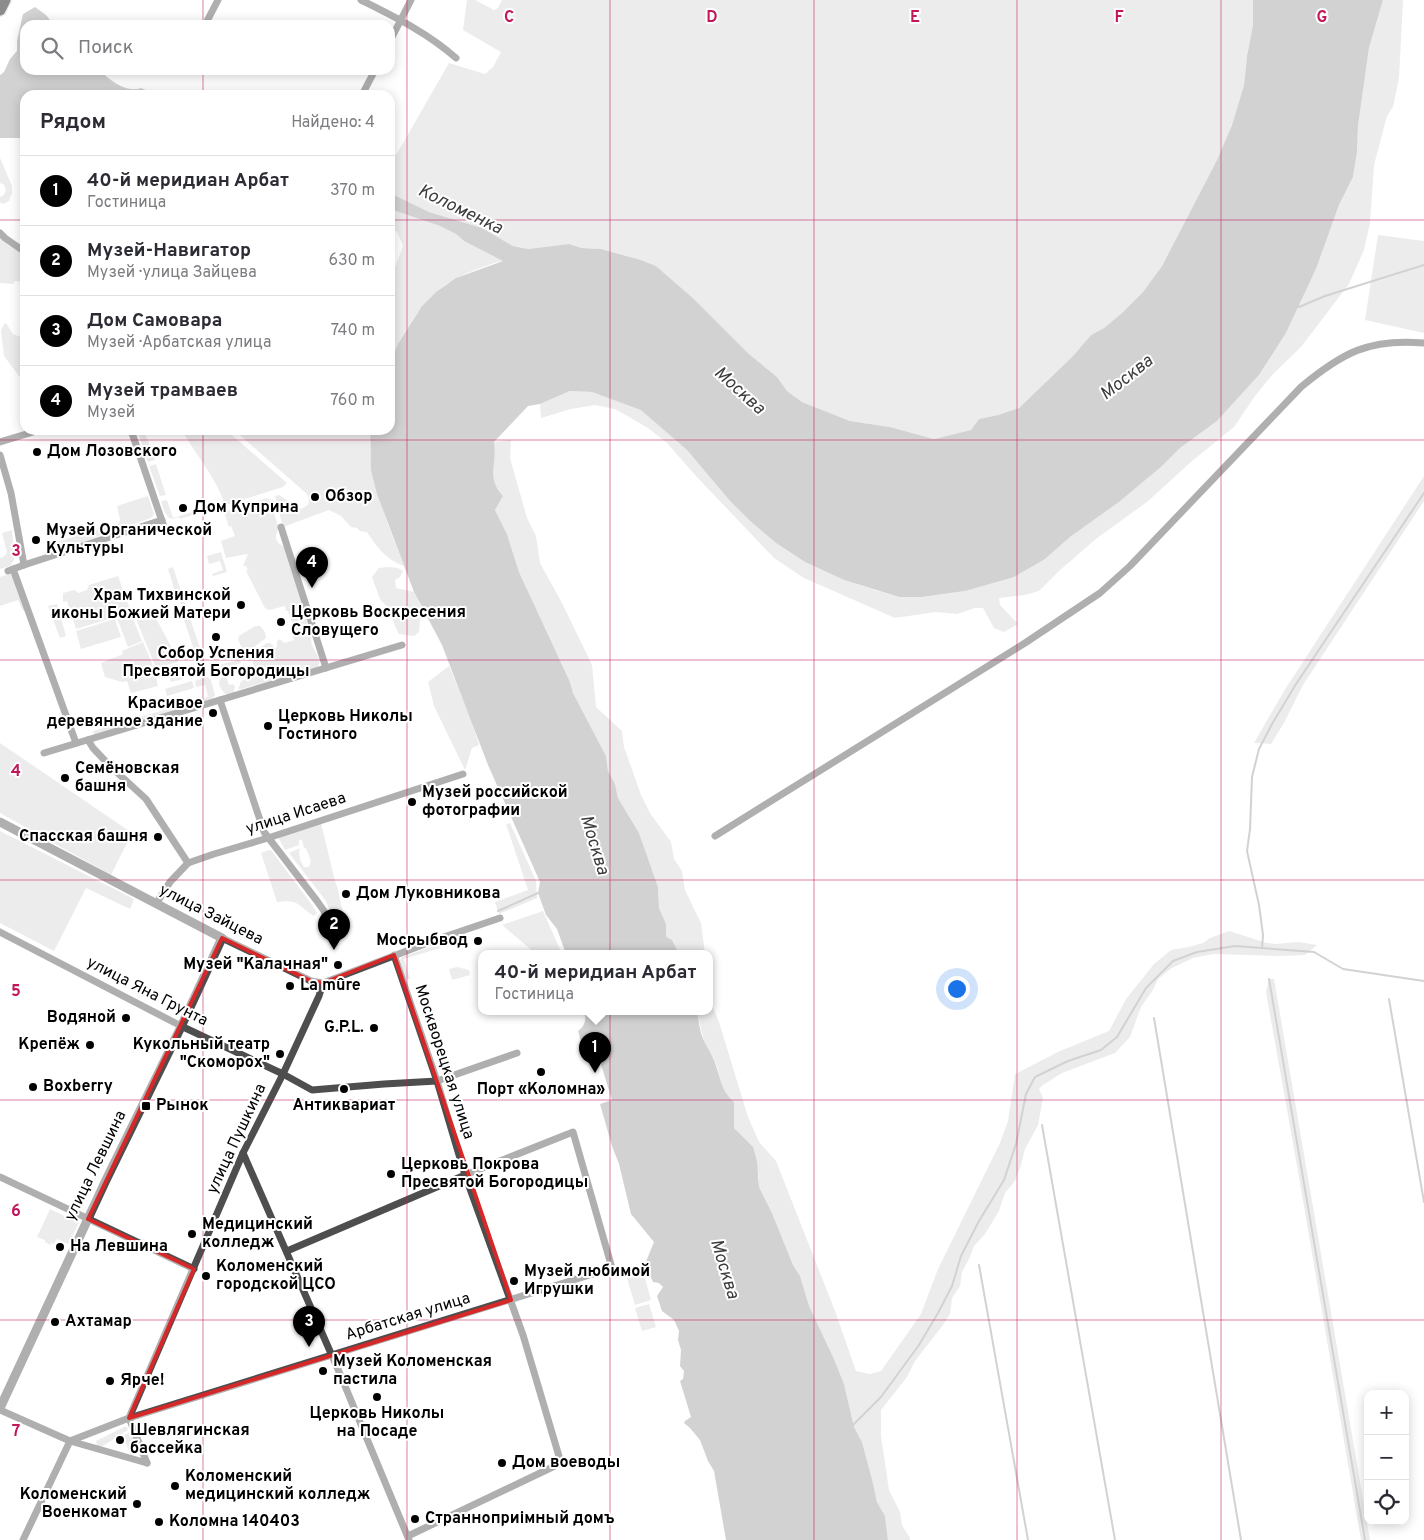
<!DOCTYPE html>
<html lang="ru">
<head>
<meta charset="utf-8">
<style>
  body { margin:0; font-family:Overpass,sans-serif; background:#f2f2f3; color:#2b2b33 }
  .controls { position:absolute; right:15px; bottom:15px; display:grid; overflow:hidden; border-radius:10px; box-shadow:0 2px 12px #0003 }
  .controls button { width:45px; height:45px; display:grid; place-items:center; padding:0; border:0; border-bottom:1px solid #e1e1e2; background:#fff; color:#2b2b33; font:25px sans-serif }
  .you { position:absolute; left:956px; top:988px; width:18px; height:18px; margin:-12px; border:4px solid #fff; border-radius:50%; background:#1a73e8; box-shadow:0 0 0 8px #1a73e833 }
  .badge { display:grid; place-items:center; width:32px; height:32px; border-radius:50%; background:#000; color:#fff; font-size:16px; font-weight:700 }
  .pin { position:absolute; translate:-50% -41px; filter:drop-shadow(0 1px 2px #0008) }
  .pin::after { content:''; position:absolute; top:26px; width:18px; height:15px; background:inherit; clip-path:polygon(0 0,100% 0,50% 100%) }
  .popup { position:absolute; left:478px; top:950px; width:235px; height:65px; box-sizing:border-box; display:grid; place-content:center; border-radius:10px; background:#fff; filter:drop-shadow(0 1px 4px #0005); font-size:16px; white-space:nowrap; color:#7c7c81 }
  .popup b { font-size:19px; color:#2b2b33 }
  .popup::after { content:''; position:absolute; left:50%; top:100%; margin-left:-10px; border:10px solid transparent; border-top-color:#fff }
  .list { margin:0; padding:0; list-style:none }
  h2 { display:flex; justify-content:space-between; align-items:center; height:65px; margin:0; padding:0 20px; font-size:21px }
  h2 small { font-size:16px; font-weight:400; color:#7c7c81 }
  .list li { display:grid; grid-template-columns:32px 1fr auto; gap:15px; align-items:center; box-sizing:border-box; height:70px; padding:0 20px; border-top:1px solid #e1e1e2 }
  .list b { display:block; font-size:19px; white-space:nowrap }
  .list p { margin:0; font-size:16px; white-space:nowrap; color:#7c7c81 }
  .list em { font-size:16px; font-style:normal; color:#7c7c81 }
  .icon { flex:none; width:28px; height:28px; fill:none; stroke:currentColor; stroke-width:2; stroke-linecap:round; stroke-linejoin:round }
  .map { position:relative; flex:none; width:1424px; height:1540px; overflow:hidden }
  .search { position:absolute; background:#fff; box-shadow:0 2px 12px #0003; left:20px; top:20px; width:375px; height:55px; display:flex; align-items:center; gap:12px; box-sizing:border-box; padding:0 18px; border-radius:15px; color:#7c7c81; font-size:19px }
  .panel { position:absolute; background:#fff; box-shadow:0 2px 12px #0003; left:20px; top:90px; width:375px; height:345px; border-radius:15px }
  .map>svg:first-child { display:block }
  .green { fill:#d5d5d5 }
  .water { fill:#9c9c9c }
  .lines { fill:none; stroke-linecap:round; stroke-linejoin:round }
  .stream { stroke:#9c9c9c; stroke-width:2 }
  .primary-casing { stroke:#dbdbdb; stroke-width:14 }
  .minor { stroke:#4e4e4e; stroke-width:7 }
  .tertiary { stroke:#4e4e4e; stroke-width:9 }
  .primary { stroke:#000; stroke-width:11 }
  .marked { fill:none; stroke:#d62828; stroke-width:4; stroke-linejoin:round }
  .grid { fill:none; stroke:#c2185b; stroke-width:1; stroke-opacity:0.55 }
  .poi-dot { fill:#000; stroke:#fff; stroke-width:2 }
  .labels { text-anchor:middle; dominant-baseline:central; stroke-width:4; stroke-linejoin:round; paint-order:stroke }
  .poi-label { font-size:16px; font-weight:bold; fill:#000; stroke:#fff; text-anchor:start }
  .street-label { font-size:16px; fill:#000; stroke:#fff }
  .water-label { font-size:18px; font-style:italic; fill:#3d3d3d; stroke:#fff }
  .grid-label { font-size:16px; text-anchor:middle; font-weight:bold; fill:#c2185b; stroke:#fff; stroke-width:4; stroke-linejoin:round; paint-order:stroke }
</style>
</head>
<body>
<div class="map">
<svg width="1424" height="1540" viewBox="0 0 1424 1540">
  <rect width="100%" height="100%" fill="#fff"/>
  <g class="green">
    <path d="M467,0H475L494,10L498,8L502,0H1253V25L1247,56L1244,85L1232,125L1217,160L1162,266L1143,292L1122,313L1104,328L1091,335L1073,356L1019,408L998,415L979,419L971,430L934,439L890,427L850,421L802,402L787,391L777,377L749,354L694,299L656,266L641,260L601,249L582,248L569,244L528,249L513,246L482,228L429,212L390,193V158L393,159L399,150L449,63L485,74L493,67L501,52L463,30Z"/>
    <path d="M1383,0H1403L1399,78L1393,107L1387,116L1374,165L1370,223L1364,250L1349,284L1301,347L1273,374L1255,396L1234,427L1192,461L1147,502L1097,538L1059,571L1039,591L1025,595L999,598L1000,605L1018,624L1004,632L994,628L983,608H975L957,614L936,612L895,618L804,578L774,558L695,475L667,443L648,428L615,409L595,405L571,409L541,418L540,404L570,391L592,392L641,409L687,450L730,501L750,521L776,543L805,562L844,580L878,591L899,597H922L965,591L1045,559L1070,537L1119,502L1161,467L1180,448L1217,421L1259,375L1286,333L1316,269L1339,205L1353,177L1357,152L1358,126L1369,48Z"/>
    <path d="M0,158L12,186V193L9,201L3,204L0,202V197L4,195L6,190L4,185L0,183Z"/>
    <path d="M390,209L440,226L456,234L464,241L504,261L497,262C484,267 470,271 457,278C424,295 403,330 390,364V281L403,246L397,232L390,226Z"/>
    <path d="M1378,235L1424,241V333L1365,320Z"/>
    <path d="M0,238L25,255V282L15,281L13,284L0,283Z"/>
    <path d="M6,323L13,334L23,338L25,341V378L19,376L4,356L1,331L4,324Z"/>
    <path d="M137,430H144L155,460L148,462Z"/>
    <path d="M182,430H226L287,483L283,487L180,519L179,517L173,519L169,518L164,511L161,501L167,500L173,518L224,502C215,476 195,454 182,430Z"/>
    <path d="M234,430H370C367,478 387,521 404,566C385,559 377,547 367,532L360,531L357,528L351,527L341,516L329,510L283,527L275,496L279,495L297,508L301,509L308,505L309,500L307,494Z"/>
    <path d="M511,440L510,458L527,518L536,536L540,563L562,603L592,665L596,707L622,731L624,747L641,795L650,813L671,842L674,859L682,871L685,890L701,923L705,954H679L678,951L666,938V924L659,908L658,887L639,833L618,798L615,784L608,771L606,756L573,693L570,682L519,572L507,534L495,510L503,496C484,475 498,464 494,442Z"/>
    <path d="M156,464L166,495L160,496L149,466Z"/>
    <path d="M1424,476V501L1303,685L1284,723L1271,744L1254,743L1284,691Z"/>
    <path d="M148,496L154,514L151,518L59,550L57,542L119,523L120,520L117,506Z"/>
    <path d="M267,498L270,500L279,529C273,537 276,543 285,547L307,619L312,645L320,661L318,667L238,690L241,681L257,676L252,660L247,661L246,657L267,643H270L275,648L277,647V641L280,639L284,643L294,640L290,626L293,625L288,611H286L285,606L269,610L265,608L246,571L248,570L246,566H243L248,554C240,555 233,557 226,558L221,541L235,536L231,526L229,527L224,512Z"/>
    <path d="M12,530L14,555V560L10,566L0,569V558L3,557L7,553L2,533Z"/>
    <path d="M221,552L227,572L213,576L212,574L223,570L220,561L209,564L207,556Z"/>
    <path d="M173,567L206,666L205,672L202,674L181,611H183L179,598H177L168,569Z"/>
    <path d="M388,567L398,568L403,571L400,577L395,580L396,588L414,592L421,607L419,632L414,636L399,634L395,626L389,609L380,599L372,577L379,568Z"/>
    <path d="M9,574L12,575L25,610L23,611L18,600L0,606V577Z"/>
    <path d="M118,576L131,612L76,629L67,601L63,602V593L74,590L79,593L87,590L89,585Z"/>
    <path d="M57,604L66,636L60,638L48,606Z"/>
    <path d="M151,609L175,654L178,662L156,668L134,614Z"/>
    <path d="M131,614L142,641L128,647L117,618Z"/>
    <path d="M115,619L121,637L81,649L76,631Z"/>
    <path d="M255,626H260L265,632L266,638L246,653L243,651L238,639L239,636Z"/>
    <path d="M143,642L154,668L158,686L131,693L127,681L122,682L105,677L101,663L123,654L122,651Z"/>
    <path d="M240,659L241,663L223,668L229,685L233,684L235,687L233,693L227,695C222,691 217,685 220,679L223,677L220,665Z"/>
    <path d="M178,664L183,679L171,682L166,667Z"/>
    <path d="M449,666L471,719L479,745L472,748L465,770L434,706L428,682Z"/>
    <path d="M207,677L211,680L215,695L212,699L94,735L93,731L208,697L205,685L196,687L195,681Z"/>
    <path d="M192,681L194,688L167,696L165,689Z"/>
    <path d="M0,743L132,833L111,875L0,813Z"/>
    <path d="M321,823L335,881L338,890L347,933L344,934L341,920H333L326,901L289,853L300,848C298,853 300,861 304,867H309C313,859 308,856 306,848H304L302,840H299V845L285,850L279,839L280,836Z"/>
    <path d="M510,823L536,881L537,898L499,914L495,902L528,890L506,824Z"/>
    <path d="M0,831L134,899L130,909L86,888L54,951L0,923Z"/>
    <path d="M269,850H271L312,905L317,913L314,916C297,905 299,899 277,902L261,853Z"/>
    <path d="M543,911L562,954H536L502,925Z"/>
    <path d="M1229,931L1267,943L1276,944L1299,942L1317,945L1305,955L1281,956L1213,954L1193,958L1172,968L1158,979L1153,990L1141,1007L1130,1037L1115,1053L1062,1073L1043,1085L1039,1089L1043,1098L1038,1125L1025,1149L1020,1168L1015,1181L1005,1193L999,1211L985,1234L974,1246L969,1259L962,1272L960,1286L952,1298L950,1314L943,1325L915,1361L907,1377L881,1410V1436L889,1490L900,1512L902,1525L910,1538V1540H888L885,1516L877,1502L873,1483L862,1442L854,1427L844,1384L834,1359L809,1306L800,1276L793,1265L772,1213L759,1187V1176L742,1137L734,1128L733,1119L727,1095L720,1080L718,1069L713,1056L704,1042L697,1012H709V998L719,1022L748,1117L759,1142L776,1161L835,1311L856,1371L870,1374L881,1371L921,1314L938,1269L1000,1143L1008,1121L1015,1074L1060,1051L1109,1031L1126,999L1154,964L1171,950L1189,947L1203,943L1210,938Z"/>
    <path d="M439,944L440,948L404,959L410,979H405L400,960L402,957Z"/>
    <path d="M457,967L469,970L470,975L452,980L449,969Z"/>
    <path d="M1269,979H1274L1370,1540H1361L1299,1177L1266,992Z"/>
    <path d="M50,1209L79,1223L68,1244L57,1239L54,1244L51,1243L50,1245L45,1242V1240L37,1237Z"/>
    <path d="M642,1267L651,1300L635,1305L625,1272Z"/>
    <path d="M649,1304L656,1327L642,1331L635,1308Z"/>
    <path d="M124,1427H127L128,1430L101,1447L97,1446L96,1441Z"/>
    <path d="M131,1431L139,1451L131,1456L123,1436Z"/>
  </g>
  <g class="water">
    <path d="M1253,0H1383L1369,48L1358,126L1357,152L1353,177L1339,205L1316,269L1286,333L1259,375L1217,421L1180,448L1161,467L1119,502L1070,537L1045,559L1014,577L965,591L922,597H899L844,580L805,562L776,543L750,521L730,501L687,450L641,410L592,392L570,391L540,404L528,406L494,442C498,464 485,476 503,496L495,510L507,534L519,572L570,682L573,693L606,756L608,771L615,784L618,798L639,833L658,887L659,908L666,924V937L672,940L679,954H566L557,929L546,915L538,893L540,882L488,765L442,645L414,592L377,494L371,470L370,430H390V364L398,344L409,326L422,306L436,292L456,278L503,261L464,241L456,234L440,226L390,209V193L429,212L482,228L513,246L528,249L569,244L582,248L601,249L641,260L656,266L694,299L749,354L777,377L787,391L802,402L850,421L890,427L934,439L971,430L979,419L998,415L1019,408L1073,356L1091,335L1104,328L1122,313L1143,292L1162,266L1217,160L1232,125L1244,85L1247,56L1253,25Z"/>
    <path d="M35,7L46,15L54,25H25V70H100C110,81 126,93 141,88L157,95H25V138H0V75L4,72L10,59L17,51V41L23,14Z"/>
    <path d="M585,1012H697C699,1022 700,1034 705,1043C708,1049 712,1054 714,1060C720,1075 721,1091 734,1102V1128L753,1147L757,1161L759,1187L772,1213L793,1265L800,1276L809,1306L834,1359L844,1384L854,1427L862,1442L873,1483L877,1502L885,1516L888,1540H726L714,1471L708,1461L700,1440L690,1428L684,1423L685,1421L691,1417L680,1381L683,1379L684,1371L680,1366L681,1350L678,1340L679,1331L674,1320L662,1311L657,1296L663,1287L659,1283L653,1282L645,1264L654,1242L631,1214L619,1164L612,1146L600,1104L612,1100L594,1042L582,1045L578,1031C585,1026 586,1020 585,1012Z"/>
  </g>
  <g class="lines">
    <g class="stream">
      <path d="M1299,307L1325,296L1424,265"/>
      <path d="M498,911L538,893"/>
      <path d="M1262,948L1263,935L1259,905L1247,851L1250,829L1252,777L1259,749L1272,724L1296,684L1424,493"/>
      <path d="M1269,979L1365,1540"/>
      <path d="M1389,999L1424,1202"/>
      <path d="M1154,1018L1241,1540"/>
      <path d="M1042,1125L1115,1540"/>
      <path d="M979,1265L1028,1540"/>
      <path d="M853,1425L881,1397L919,1345L938,1313L952,1286L961,1256L979,1221L1004,1180L1016,1144L1026,1094L1035,1077L1068,1061L1101,1050L1117,1037L1146,988L1173,961L1197,952L1235,946L1314,952L1343,969L1424,981"/>
    </g>
    <defs>
      <path id="primary" d="M0,10L5,0"/>
    </defs>
    <use href="#primary" class="primary-casing"/>
    <g class="minor">
      <path d="M361,0C395,17 428,33 456,58"/>
      <path d="M205,25L218,0"/>
      <path d="M390,41L411,0"/>
      <path d="M362,95L375,70"/>
      <path d="M0,233L5,238L25,252"/>
      <path d="M131,430L164,527"/>
      <path d="M0,442L40,430"/>
      <path d="M0,455L11,493L24,565"/>
      <path d="M281,527L326,668"/>
      <path d="M13,569L76,743"/>
      <path d="M8,571L24,565L162,520"/>
      <path d="M220,700L264,832L317,901L324,911L326,918"/>
      <path d="M88,740L93,748L110,766L146,799L188,863"/>
      <path d="M44,753L402,645"/>
      <path d="M715,836L1025,643L1100,593L1130,566L1301,387C1342,353 1369,338 1424,343"/>
      <path d="M156,904L170,882L188,863L214,854L268,838L463,774"/>
      <path d="M0,932L181,1026L283,1074L312,1090L384,1084L437,1081L517,1053"/>
      <path d="M222,938L311,981L323,983L438,939L500,918"/>
      <path d="M394,955L437,1081L465,1175L523,1335L561,1463L408,1536"/>
      <path d="M243,1153L340,1374L409,1540"/>
      <path d="M0,1177L194,1269"/>
      <path d="M0,1410L70,1441L147,1463"/>
      <path d="M129,1418L243,1153L283,1074L319,996L323,983"/>
      <path d="M129,1418L147,1463"/>
      <path d="M70,1441L129,1418L612,1268L573,1132L465,1175L287,1251"/>
      <path d="M23,1540L70,1441"/>
    </g>
    <path class="tertiary" d="M0,822L222,938L180,1029L106,1180L0,1408"/>
    <use href="#primary" class="primary"/>
  </g>
  <path d="M0 0H1424V1540H0ZM222,938L311,981L323,983L394,955L511,1300L129,1418L194,1269L88,1219Z" fill="#fff" fill-opacity=".55" fill-rule="evenodd"/>
  <path class="marked" d="M222,938L311,981L323,983L394,955L511,1300L129,1418L194,1269L88,1219Z"/>
  <path class="grid" d="M203,0V25M407,0V1540M610,0V1540M814,0V1540M1017,0V1540M1221,0V1540M203,70V95M0,220H25M390,220H1424M203,430V1540M0,440H1424M0,660H1424M0,880H1424M0,1100H1424M0,1320H1424"/>
  <g class="poi-dot">
    <circle cx="37" cy="452" r="5"/>
    <circle cx="315" cy="497" r="5"/>
    <circle cx="183" cy="508" r="5"/>
    <circle cx="36" cy="540" r="5"/>
    <circle cx="241" cy="605" r="5"/>
    <circle cx="281" cy="622" r="5"/>
    <circle cx="216" cy="637" r="5"/>
    <circle cx="213" cy="713" r="5"/>
    <circle cx="268" cy="726" r="5"/>
    <circle cx="65" cy="778" r="5"/>
    <circle cx="412" cy="802" r="5"/>
    <circle cx="158" cy="837" r="5"/>
    <circle cx="346" cy="894" r="5"/>
    <circle cx="478" cy="941" r="5"/>
    <circle cx="338" cy="965" r="5"/>
    <circle cx="290" cy="986" r="5"/>
    <circle cx="126" cy="1018" r="5"/>
    <circle cx="374" cy="1028" r="5"/>
    <circle cx="90" cy="1045" r="5"/>
    <circle cx="280" cy="1054" r="5"/>
    <circle cx="541" cy="1072" r="5"/>
    <circle cx="33" cy="1087" r="5"/>
    <circle cx="344" cy="1089" r="5"/>
    <rect x="141" y="1101" width="10" height="10" rx="2.5"/>
    <circle cx="391" cy="1174" r="5"/>
    <circle cx="192" cy="1234" r="5"/>
    <circle cx="60" cy="1247" r="5"/>
    <circle cx="206" cy="1276" r="5"/>
    <circle cx="514" cy="1281" r="5"/>
    <circle cx="55" cy="1322" r="5"/>
    <circle cx="323" cy="1371" r="5"/>
    <circle cx="110" cy="1381" r="5"/>
    <circle cx="377" cy="1397" r="5"/>
    <circle cx="120" cy="1440" r="5"/>
    <circle cx="502" cy="1463" r="5"/>
    <circle cx="175" cy="1486" r="5"/>
    <circle cx="137" cy="1504" r="5"/>
    <circle cx="415" cy="1519" r="5"/>
    <circle cx="159" cy="1522" r="5"/>
  </g>
  <g class="labels">
    <g class="poi-label">
      <text x="47" y="452">Дом Лозовского</text>
      <text x="325" y="497">Обзор</text>
      <text x="193" y="508">Дом Куприна</text>
      <text x="46" y="531">Музей Органической<tspan x="46" dy="18">Культуры</tspan></text>
      <text x="231" y="596" text-anchor="end">Храм Тихвинской<tspan x="231" dy="18">иконы Божией Матери</tspan></text>
      <text x="291" y="613">Церковь Воскресения<tspan x="291" dy="18">Словущего</tspan></text>
      <text x="216" y="654" text-anchor="middle">Собор Успения<tspan x="216" dy="18">Пресвятой Богородицы</tspan></text>
      <text x="203" y="704" text-anchor="end">Красивое<tspan x="203" dy="18">деревянное здание</tspan></text>
      <text x="278" y="717">Церковь Николы<tspan x="278" dy="18">Гостиного</tspan></text>
      <text x="75" y="769">Семёновская<tspan x="75" dy="18">башня</tspan></text>
      <text x="422" y="793">Музей российской<tspan x="422" dy="18">фотографии</tspan></text>
      <text x="148" y="837" text-anchor="end">Спасская башня</text>
      <text x="356" y="894">Дом Луковникова</text>
      <text x="468" y="941" text-anchor="end">Мосрыбвод</text>
      <text x="328" y="965" text-anchor="end">Музей "Калачная"</text>
      <text x="300" y="986">La mûre</text>
      <text x="116" y="1018" text-anchor="end">Водяной</text>
      <text x="364" y="1028" text-anchor="end">G.P.L.</text>
      <text x="80" y="1045" text-anchor="end">Крепёж</text>
      <text x="270" y="1045" text-anchor="end">Кукольный театр<tspan x="270" dy="18">"Скоморох"</tspan></text>
      <text x="43" y="1087">Boxberry</text>
      <text x="541" y="1090" text-anchor="middle">Порт «Коломна»</text>
      <text x="156" y="1106">Рынок</text>
      <text x="344" y="1106" text-anchor="middle">Антиквариат</text>
      <text x="401" y="1165">Церковь Покрова<tspan x="401" dy="18">Пресвятой Богородицы</tspan></text>
      <text x="202" y="1225">Медицинский<tspan x="202" dy="18">колледж</tspan></text>
      <text x="70" y="1247">На Левшина</text>
      <text x="216" y="1267">Коломенский<tspan x="216" dy="18">городской ЦСО</tspan></text>
      <text x="524" y="1272">Музей любимой<tspan x="524" dy="18">Игрушки</tspan></text>
      <text x="65" y="1322">Ахтамар</text>
      <text x="333" y="1362">Музей Коломенская<tspan x="333" dy="18">пастила</tspan></text>
      <text x="120" y="1381">Ярче!</text>
      <text x="377" y="1414" text-anchor="middle">Церковь Николы<tspan x="377" dy="18">на Посаде</tspan></text>
      <text x="130" y="1431">Шевлягинская<tspan x="130" dy="18">бассейка</tspan></text>
      <text x="512" y="1463">Дом воеводы</text>
      <text x="185" y="1477">Коломенский<tspan x="185" dy="18">медицинский колледж</tspan></text>
      <text x="127" y="1495" text-anchor="end">Коломенский<tspan x="127" dy="18">Военкомат</tspan></text>
      <text x="425" y="1519">Странноприiмный домъ</text>
      <text x="169" y="1522">Коломна 140403</text>
    </g>
    <g class="street-label">
      <text transform="translate(296 814) rotate(-18)">улица Исаева</text>
      <text transform="translate(211 915) rotate(27)">улица Зайцева</text>
      <text transform="translate(147 992) rotate(27)">улица Яна Грунта</text>
      <text transform="translate(444 1062) rotate(72)">Москворецкая улица</text>
      <text transform="translate(237 1139) rotate(-65)">улица Пушкина</text>
      <text transform="translate(96 1166) rotate(-64)">улица Левшина</text>
      <text transform="translate(408 1317) rotate(-17)">Арбатская улица</text>
    </g>
    <g class="water-label">
      <text transform="translate(460 210) rotate(26)">Коломенка</text>
      <text transform="translate(1127 378) rotate(-38)">Москва</text>
      <text transform="translate(739 391) rotate(42)">Москва</text>
      <text transform="translate(594 845) rotate(73)">Москва</text>
      <text transform="translate(724 1269) rotate(73)">Москва</text>
    </g>
  </g>
  <g class="grid-label">
    <text x="509" y="22">C</text>
    <text x="712" y="22">D</text>
    <text x="915" y="22">E</text>
    <text x="1119" y="22">F</text>
    <text x="1322" y="22">G</text>
    <text x="16" y="556">3</text>
    <text x="16" y="776">4</text>
    <text x="16" y="996">5</text>
    <text x="16" y="1216">6</text>
    <text x="16" y="1436">7</text>
  </g>
</svg>
<div class="controls">
<button>+</button>
<button>−</button>
<button><svg class="icon" aria-label="locate" viewBox="0 0 24 24"><circle cx="12" cy="12" r="6"/><path d="M12 2v4M12 18v4M2 12h4M18 12h4"/></svg></button>
</div>
<div class="you"></div>
<div class="pin badge" style="left:595px;top:1073px">1</div>
<div class="popup"><b>40-й меридиан Арбат</b>Гостиница</div>
<div class="pin badge" style="left:334px;top:950px">2</div>
<div class="pin badge" style="left:309px;top:1347px">3</div>
<div class="pin badge" style="left:312px;top:588px">4</div>
<div class="search"><svg class="icon" aria-label="search" viewBox="0 0 24 24"><circle cx="10" cy="10" r="6"/><path d="M15 15l6 6"/></svg>Поиск</div>
<section class="panel">
<h2>Рядом<small>Найдено: 4</small></h2>
<ul class="list">
<li><span class="badge">1</span><div><b>40-й меридиан Арбат</b><p>Гостиница</p></div><em>370 m</em></li>
<li><span class="badge">2</span><div><b>Музей-Навигатор</b><p>Музей · улица Зайцева</p></div><em>630 m</em></li>
<li><span class="badge">3</span><div><b>Дом Самовара</b><p>Музей · Арбатская улица</p></div><em>740 m</em></li>
<li><span class="badge">4</span><div><b>Музей трамваев</b><p>Музей</p></div><em>760 m</em></li>
</ul>
</section>
</div>
</body>
</html>
